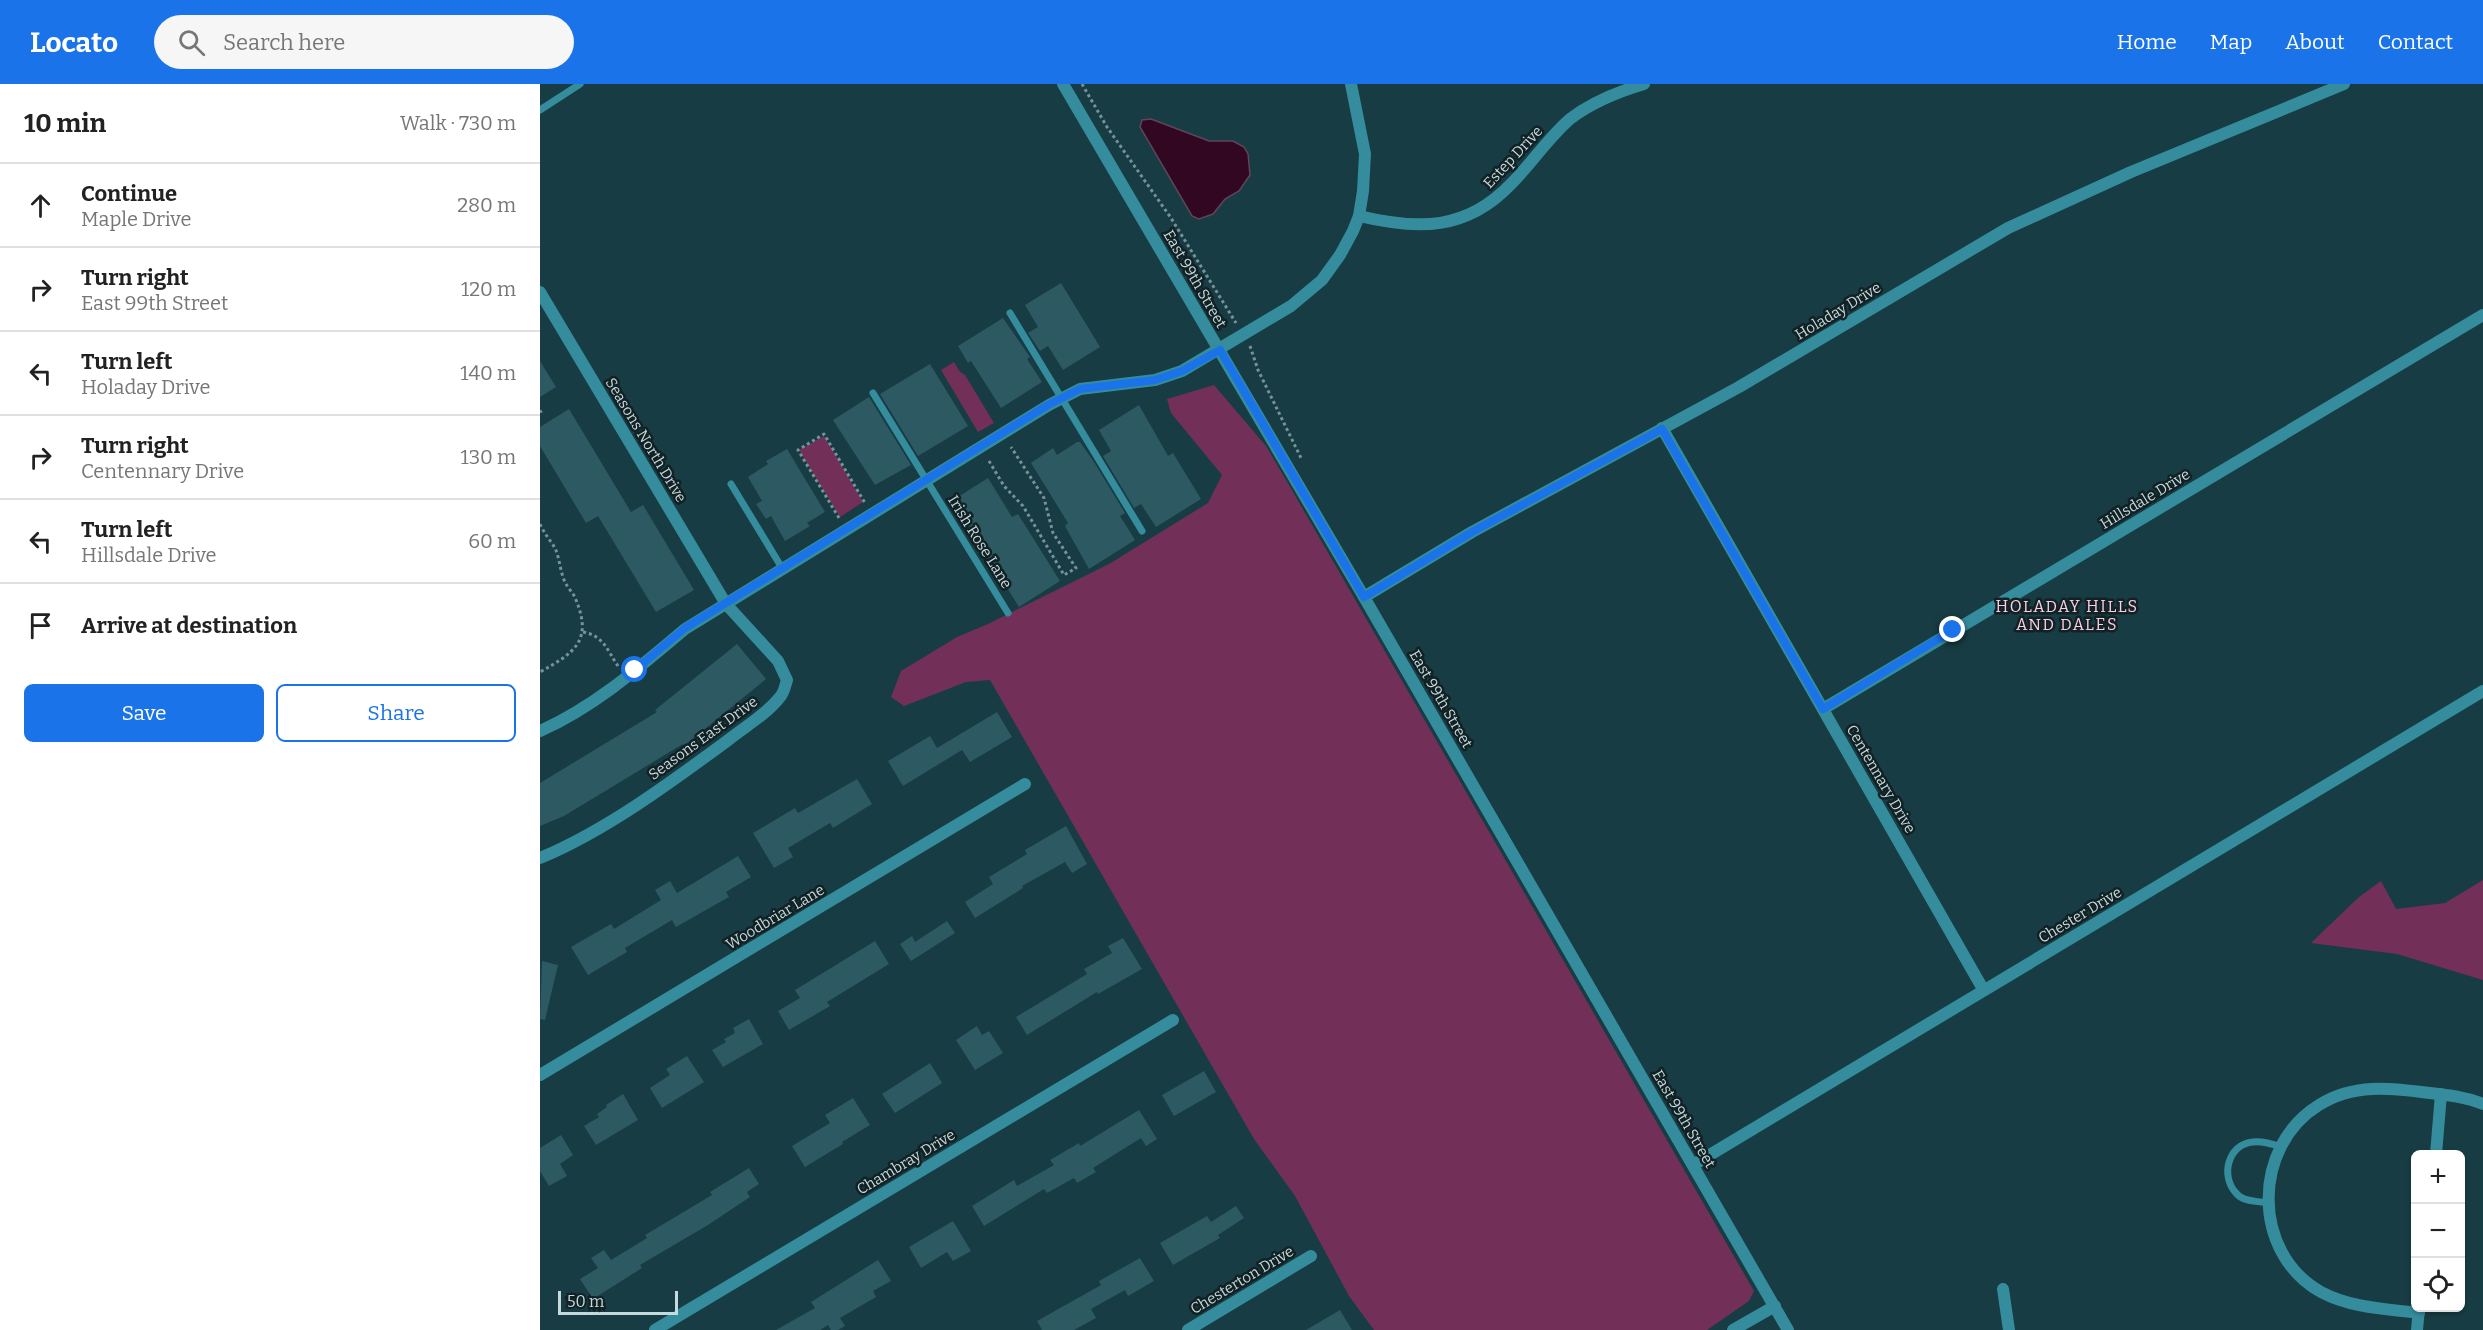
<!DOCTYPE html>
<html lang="en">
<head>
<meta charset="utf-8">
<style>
  body { margin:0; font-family:Bitter,serif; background:#f6f6f6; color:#222 }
  .controls { position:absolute; right:18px; bottom:18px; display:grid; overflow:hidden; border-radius:9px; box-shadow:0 2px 4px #0004 }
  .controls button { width:54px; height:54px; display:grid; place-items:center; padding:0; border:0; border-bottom:2px solid #e0e0e0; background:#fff; color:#222; font:30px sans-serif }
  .scale { position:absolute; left:18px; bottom:15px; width:120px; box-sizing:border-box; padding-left:6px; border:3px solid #c6d9dd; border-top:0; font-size:16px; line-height:21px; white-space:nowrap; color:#c6d9dd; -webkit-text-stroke:4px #112124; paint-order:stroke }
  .stop { position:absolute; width:18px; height:18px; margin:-14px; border:4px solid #1a73e8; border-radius:50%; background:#fff }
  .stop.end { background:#1a73e8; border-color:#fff; box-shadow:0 2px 6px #0008 }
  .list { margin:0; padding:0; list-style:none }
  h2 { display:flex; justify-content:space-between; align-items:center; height:78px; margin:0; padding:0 24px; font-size:26px }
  h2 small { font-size:20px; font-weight:400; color:#767676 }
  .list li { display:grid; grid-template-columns:39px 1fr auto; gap:18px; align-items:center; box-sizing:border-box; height:84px; padding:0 24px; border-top:2px solid #e0e0e0 }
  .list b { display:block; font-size:22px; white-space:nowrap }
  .list p { margin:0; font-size:20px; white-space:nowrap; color:#767676 }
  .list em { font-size:20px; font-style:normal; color:#767676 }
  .actions { display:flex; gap:12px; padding:18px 24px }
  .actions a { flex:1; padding:14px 0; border:2px solid #1a73e8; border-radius:9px; text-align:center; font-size:21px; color:#1a73e8 }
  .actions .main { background:#1a73e8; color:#fff }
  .icon { flex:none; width:33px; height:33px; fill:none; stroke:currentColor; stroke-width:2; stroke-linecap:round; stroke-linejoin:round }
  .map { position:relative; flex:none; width:1943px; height:1246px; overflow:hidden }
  header { display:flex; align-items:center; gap:36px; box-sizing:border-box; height:84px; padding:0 30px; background:#1a73e8; color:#fff }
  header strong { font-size:28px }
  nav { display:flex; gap:33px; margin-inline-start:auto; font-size:21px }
  .search { width:420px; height:54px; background:#f6f6f6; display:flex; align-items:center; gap:15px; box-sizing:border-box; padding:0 21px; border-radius:33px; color:#767676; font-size:22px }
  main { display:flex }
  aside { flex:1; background:#fff }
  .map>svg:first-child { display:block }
  .green { fill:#723058 }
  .water { fill:#310722; stroke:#5e465a; stroke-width:1.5 }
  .building { fill:#2c5962 }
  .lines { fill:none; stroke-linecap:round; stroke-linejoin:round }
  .path { stroke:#779298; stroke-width:3; stroke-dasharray:3 3; stroke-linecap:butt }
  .service { stroke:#358c9c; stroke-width:7 }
  .minor { stroke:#358c9c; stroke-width:12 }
  .route { stroke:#1a73e8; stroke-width:8 }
  .labels { text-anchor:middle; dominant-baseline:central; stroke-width:5; stroke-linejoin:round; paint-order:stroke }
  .street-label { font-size:15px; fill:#c6d9dd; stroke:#112124 }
  .neighbourhood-label { font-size:16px; letter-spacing:1.5px; fill:#fccee7; stroke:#112124 }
</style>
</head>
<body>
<header>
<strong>Locato</strong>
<div class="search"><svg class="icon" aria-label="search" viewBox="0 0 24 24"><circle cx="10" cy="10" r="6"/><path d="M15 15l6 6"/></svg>Search here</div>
<nav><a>Home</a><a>Map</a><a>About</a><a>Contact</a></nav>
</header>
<main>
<aside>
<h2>10 min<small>Walk · 730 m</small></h2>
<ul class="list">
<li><svg class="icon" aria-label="ahead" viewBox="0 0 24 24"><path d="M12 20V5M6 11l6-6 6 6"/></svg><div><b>Continue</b><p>Maple Drive</p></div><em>280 m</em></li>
<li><svg class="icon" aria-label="right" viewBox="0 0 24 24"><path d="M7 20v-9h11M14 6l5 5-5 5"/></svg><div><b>Turn right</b><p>East 99th Street</p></div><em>120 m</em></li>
<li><svg class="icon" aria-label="left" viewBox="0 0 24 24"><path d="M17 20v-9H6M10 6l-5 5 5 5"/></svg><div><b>Turn left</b><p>Holaday Drive</p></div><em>140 m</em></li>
<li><svg class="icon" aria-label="right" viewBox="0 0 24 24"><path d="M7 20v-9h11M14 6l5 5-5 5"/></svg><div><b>Turn right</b><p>Centennary Drive</p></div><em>130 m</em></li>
<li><svg class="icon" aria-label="left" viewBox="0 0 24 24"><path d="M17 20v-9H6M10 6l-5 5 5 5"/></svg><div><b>Turn left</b><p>Hillsdale Drive</p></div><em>60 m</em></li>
<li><svg class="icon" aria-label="arrive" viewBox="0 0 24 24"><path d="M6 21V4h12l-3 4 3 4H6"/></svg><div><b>Arrive at destination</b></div></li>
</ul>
<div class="actions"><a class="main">Save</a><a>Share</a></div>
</aside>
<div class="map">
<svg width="1943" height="1246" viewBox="0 0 1943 1246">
  <rect width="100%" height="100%" fill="#173c43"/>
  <g class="green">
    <path d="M414,278L420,288L425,291L454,339L438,348L401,286Z"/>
    <path d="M674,301L726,362L749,401L1214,1207L1209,1217L1167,1246H834L809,1212L755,1112L714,1055L450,596L426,598L364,622L351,613L361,587L417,553L448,540L569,480L668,419L682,391L631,329L627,315Z"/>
    <path d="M284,352L323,418L300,433L259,366Z"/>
    <path d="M1943,796V896L1857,870L1771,859L1819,813L1841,797L1856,825L1905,819Z"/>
  </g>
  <path class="water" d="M611,35L669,57H693L704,63L708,70L710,91L699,107L685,115L673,130L659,135L652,132L600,43L602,36Z"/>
  <g class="building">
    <path d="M521,199L560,263L523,286L508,262L500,267L488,249L498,243L485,221Z"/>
    <path d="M463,234L490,273L487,275L502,298L461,324L431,277L428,279L418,262Z"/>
    <path d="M0,277L16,303L0,313Z"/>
    <path d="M390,280L428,342L378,372L340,310Z"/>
    <path d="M329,313L371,381L335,401L293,336Z"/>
    <path d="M599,321L628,372L633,369L661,415L616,443L601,420L594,424L563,372L571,367L559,346Z"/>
    <path d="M29,325L91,428L103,421L154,506L116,528L58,432L46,439L0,362V343Z"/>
    <path d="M537,358H540L554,378L585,429L580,432L595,456L549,485L525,442L528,439L491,379L513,364L517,371Z"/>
    <path d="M247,365L285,428L267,439L270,442L245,457L231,432L226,435L216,420L222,417L208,393L228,380L226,377Z"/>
    <path d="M448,394L472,433L478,430L520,497L479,523L413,416Z"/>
    <path d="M197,560L226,595L144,662L143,660L24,732L0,742V699L117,628L115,626Z"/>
    <path d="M457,628L472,653L430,678L422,666L363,702L348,677L390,652L397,664Z"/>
    <path d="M317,695L332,720L293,744L290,739L248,764L253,773L234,784L213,749L255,724L258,729Z"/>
    <path d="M526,742L547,780L532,789L525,778L482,802L483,804L435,834L425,818L453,800L449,793L487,770L485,766Z"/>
    <path d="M198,772L211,793L186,808L189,813L136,843L132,836L85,864L87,868L48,891L31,863L71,840L74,845L121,816L115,806L130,797L137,809Z"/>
    <path d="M407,837L415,849L371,877L360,860L372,852L375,858Z"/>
    <path d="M583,854L602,885L558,910L557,908L487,951L476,933L547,890L544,885L572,869L568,862Z"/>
    <path d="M335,857L349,880L287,918L290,922L249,946L238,927L260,914L255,906Z"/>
    <path d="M2,877L18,881L5,936L0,935Z"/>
    <path d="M209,935L223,960L183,983L172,966L186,958L184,955L195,949L193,944Z"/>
    <path d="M437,942L442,951L449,947L463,969L435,986L416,956Z"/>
    <path d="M147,972L164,998L122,1024L110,1004L130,991L126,985Z"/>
    <path d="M390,979L402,999L355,1029L342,1010Z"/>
    <path d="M664,987L676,1008L634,1032L622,1011Z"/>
    <path d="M83,1010L98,1036L56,1061L44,1042L59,1033L57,1030L67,1023L66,1021Z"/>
    <path d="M313,1014L330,1041L302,1058L303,1060L265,1083L252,1062L290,1039L285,1031Z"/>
    <path d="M599,1026L617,1055L606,1062L601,1054L553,1084L556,1088L537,1099L534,1094L507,1109L504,1105L444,1142L432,1122L474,1096L477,1102L514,1081L510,1076L539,1059L540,1062Z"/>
    <path d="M21,1051L33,1071L20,1080L27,1092L9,1102L0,1087V1064Z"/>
    <path d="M209,1084L219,1100L207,1108L210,1113L168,1141L100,1181L102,1184L53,1215L40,1195L58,1184L51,1174L64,1166L71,1176L107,1154L105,1151L172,1111L170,1108Z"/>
    <path d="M696,1122L704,1134L678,1151L680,1154L633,1181L620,1159L667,1132L671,1138Z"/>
    <path d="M413,1137L431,1167L413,1177L407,1168L381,1184L369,1163Z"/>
    <path d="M600,1174L614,1197L588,1212L585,1206L551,1225L556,1234L534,1246H502L497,1237L561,1201L559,1197Z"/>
    <path d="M338,1176L351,1197L333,1207L336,1213L300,1234L305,1242L298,1246H291L288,1241L280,1246H236L275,1224L271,1218Z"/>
    <path d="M800,1226L812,1246H766Z"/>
  </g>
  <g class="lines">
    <g class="path">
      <path d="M542,0L567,43L631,134L696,239"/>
      <path d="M710,262L718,286L762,376"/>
      <path d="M0,328L2,327"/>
      <path d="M449,377L464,402L483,422L524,491L536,484L513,449L504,414L471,363"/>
      <path d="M299,434L258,366L284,350L325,419"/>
      <path d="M0,440C4,449 10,456 15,464C20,475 20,489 26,500C29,505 34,510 36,516C53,557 34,569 0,588"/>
      <path d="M43,548C64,552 67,566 78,582"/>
    </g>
    <g class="service">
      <path d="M0,26L40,0"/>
      <path d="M470,229L602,447"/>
      <path d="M333,309L468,529"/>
      <path d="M191,400L242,484"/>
      <path d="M1728,1119C1718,1117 1703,1118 1696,1109C1680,1092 1688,1060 1713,1058C1723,1057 1732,1060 1741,1063"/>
    </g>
    <g class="minor">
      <path d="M523,0L824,513L1248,1246"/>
      <path d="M819,132C878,146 926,147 971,100C992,79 1008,54 1030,35C1052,18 1077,8 1104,0"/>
      <path d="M0,208L186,520L238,577L247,596C245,602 244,609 240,613C226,631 204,643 187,657C130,699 65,747 0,774"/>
      <path d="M1122,344L1443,905"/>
      <path d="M824,513L932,448L1199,303L1468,144L1591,88L1804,0"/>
      <path d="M1283,625L1943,231"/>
      <path d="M0,647C54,623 100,583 145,545L509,321L540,305L615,296L642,287L751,222L782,196L800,171L813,147L819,132L823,107L825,70L811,0"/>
      <path d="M0,991L485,700"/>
      <path d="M1896,1070L1901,1010"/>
      <path d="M1153,1081L1943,607"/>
      <path d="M1463,1205L1469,1246"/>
      <path d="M1879,1229C1846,1225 1811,1224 1781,1208C1711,1169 1712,1062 1779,1021C1813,999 1851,1004 1890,1009C1908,1011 1926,1013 1943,1020"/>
      <path d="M115,1246L633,936"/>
      <path d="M648,1246L771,1172"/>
      <path d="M1193,1246L1235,1222"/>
      <path d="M1877,1246L1879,1224"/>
    </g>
  </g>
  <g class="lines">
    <path class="route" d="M95,586L145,544L508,321L540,305L615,296L642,287L680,266L824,513L932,448L1122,345L1283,625L1413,546"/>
  </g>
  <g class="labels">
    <g class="street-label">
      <text transform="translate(973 73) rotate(-47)">Estep Drive</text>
      <text transform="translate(655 195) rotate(60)">East 99th Street</text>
      <text transform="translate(1298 227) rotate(-31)">Holaday Drive</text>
      <text transform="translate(106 356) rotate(59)">Seasons North Drive</text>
      <text transform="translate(1605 415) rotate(-31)">Hillsdale Drive</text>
      <text transform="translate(440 458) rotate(58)">Irish Rose Lane</text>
      <text transform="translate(901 615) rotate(60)">East 99th Street</text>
      <text transform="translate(163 654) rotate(-36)">Seasons East Drive</text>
      <text transform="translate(1341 695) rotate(60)">Centennary Drive</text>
      <text transform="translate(1540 831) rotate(-31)">Chester Drive</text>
      <text transform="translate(235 833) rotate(-31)">Woodbriar Lane</text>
      <text transform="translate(1144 1035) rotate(60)">East 99th Street</text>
      <text transform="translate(366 1078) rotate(-31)">Chambray Drive</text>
      <text transform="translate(702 1196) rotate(-31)">Chesterton Drive</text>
    </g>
    <g class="neighbourhood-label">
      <text x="1527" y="522">HOLADAY HILLS<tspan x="1527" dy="18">AND DALES</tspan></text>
    </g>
  </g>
</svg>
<div class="controls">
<button>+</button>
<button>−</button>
<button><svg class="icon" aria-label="locate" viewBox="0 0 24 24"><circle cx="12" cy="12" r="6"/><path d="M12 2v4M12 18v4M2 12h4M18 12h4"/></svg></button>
</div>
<div class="scale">50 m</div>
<div class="stop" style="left:95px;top:586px"></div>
<div class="stop end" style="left:1413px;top:546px"></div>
</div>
</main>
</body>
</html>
